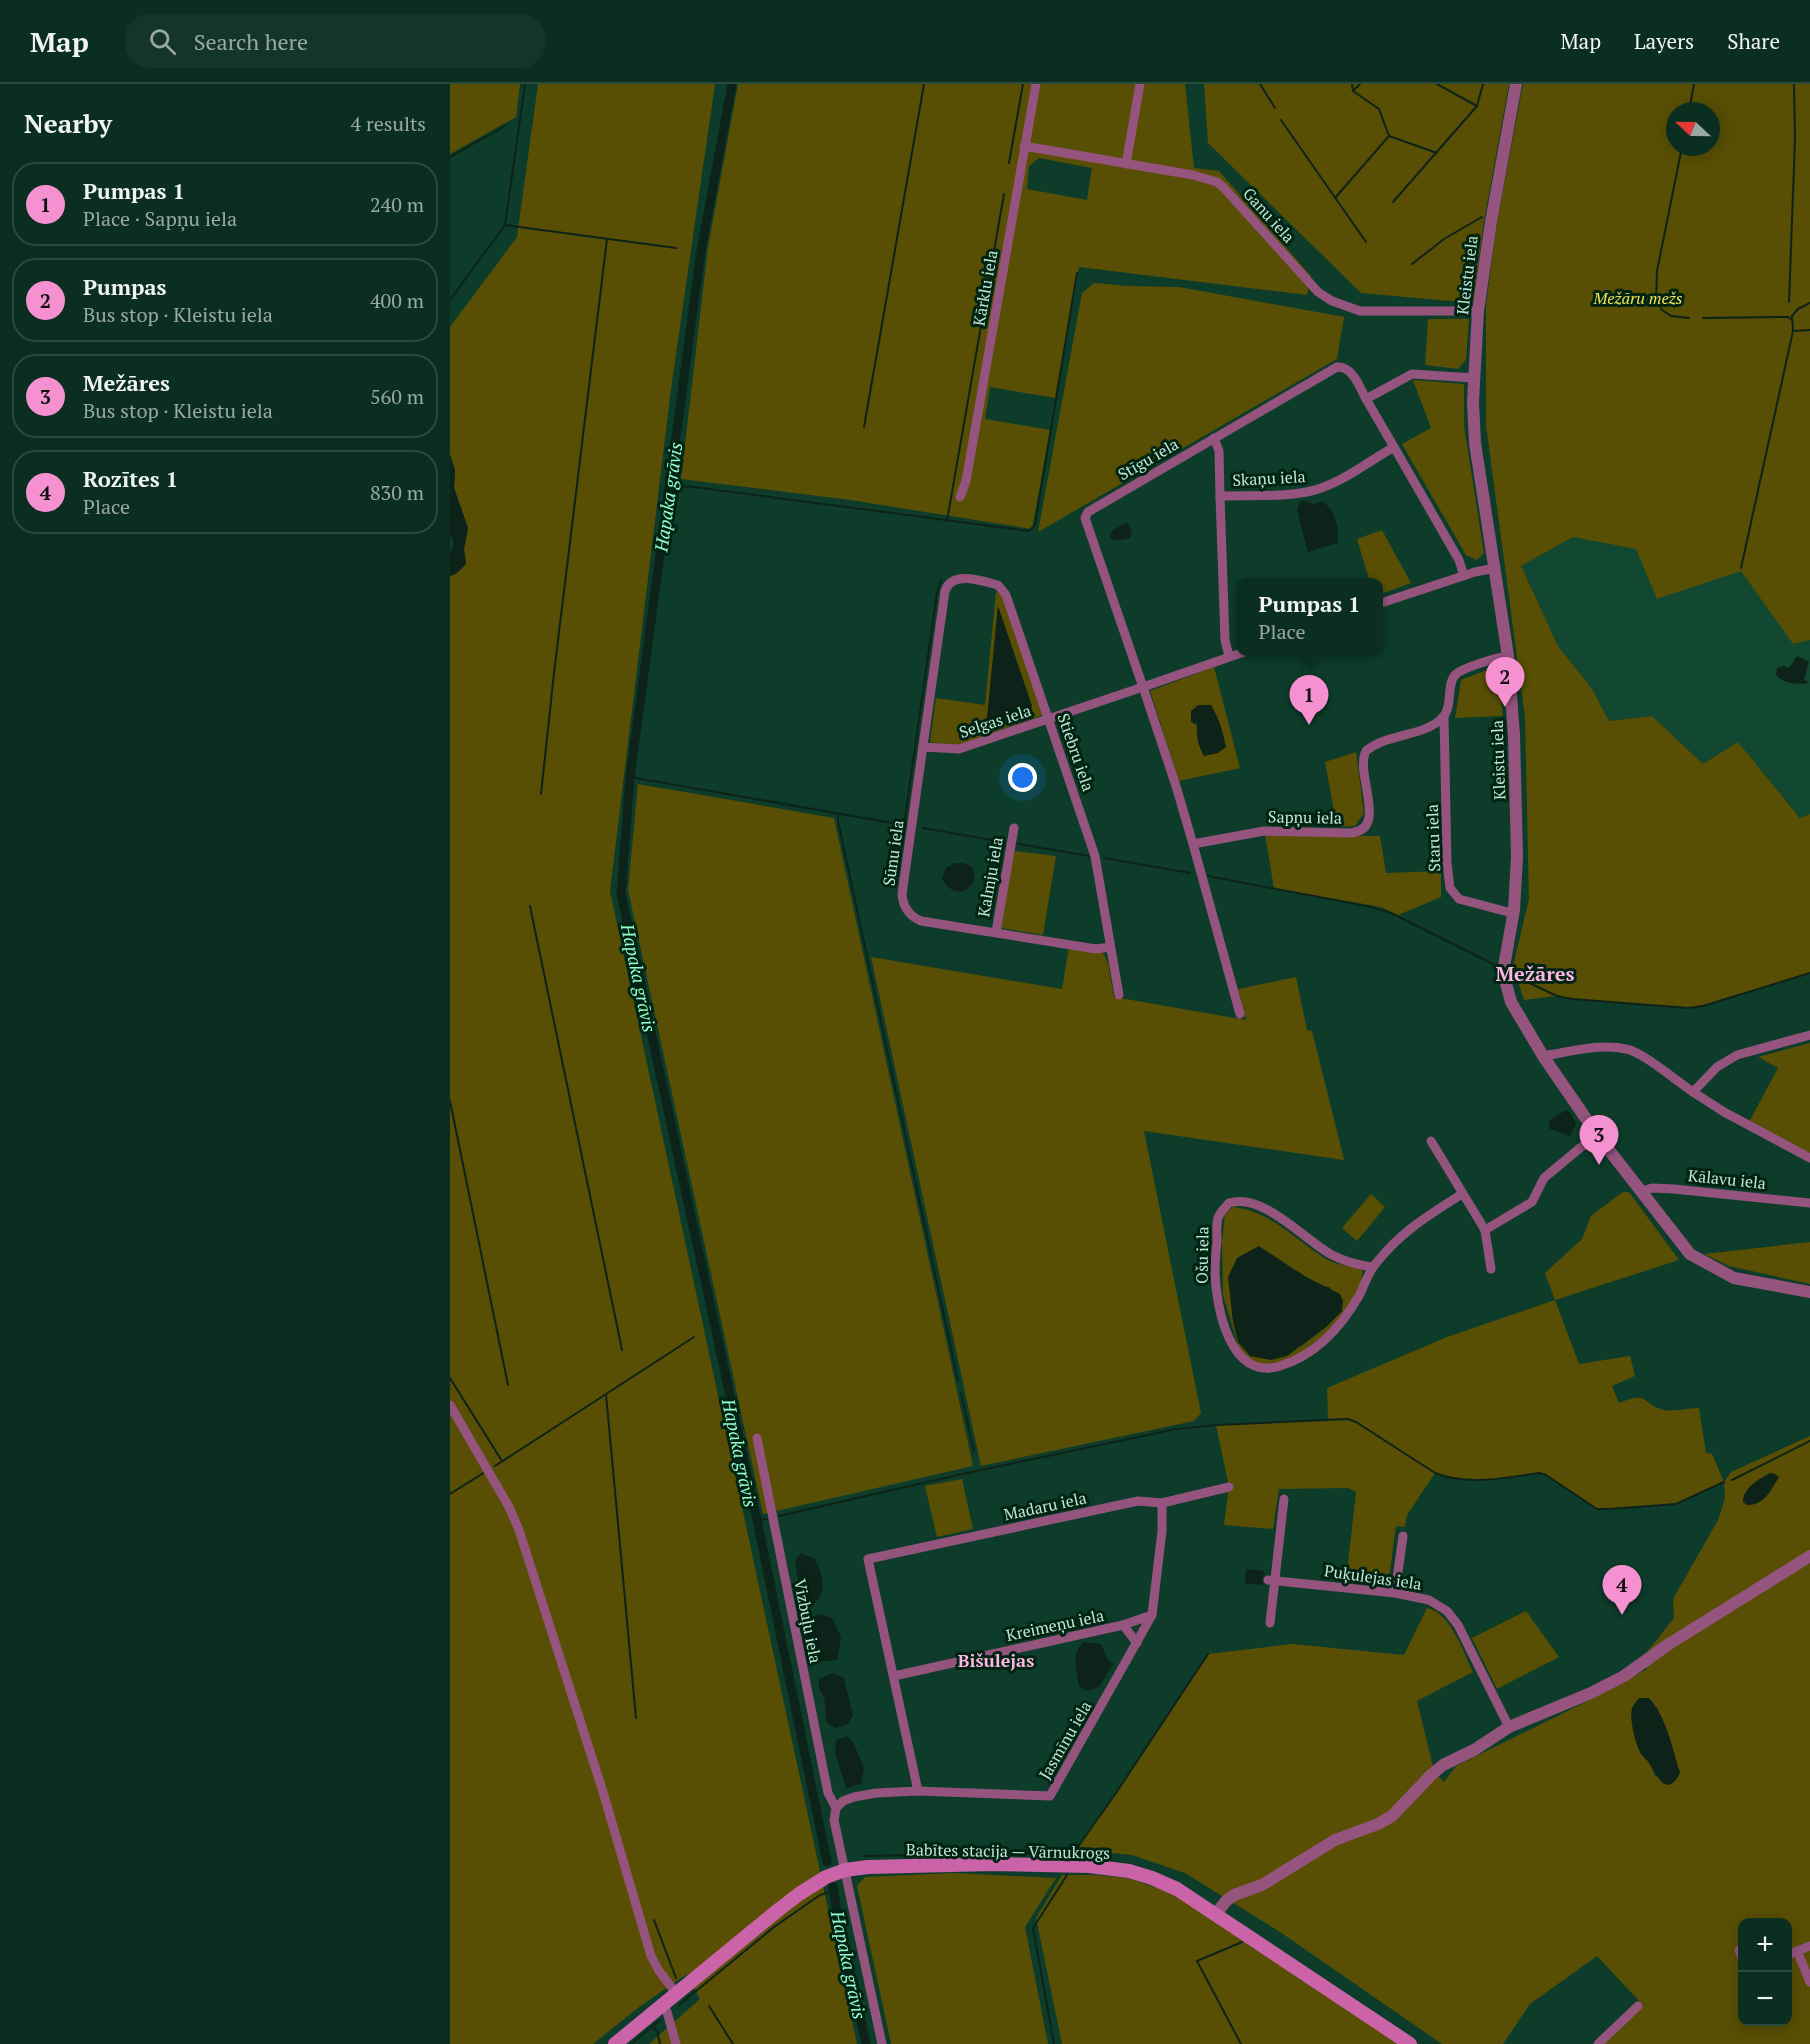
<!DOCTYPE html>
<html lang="en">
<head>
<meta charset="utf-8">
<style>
  body { margin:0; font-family:"PT Serif",serif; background:#133629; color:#f1f3f6 }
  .controls { position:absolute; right:18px; bottom:18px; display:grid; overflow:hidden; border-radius:12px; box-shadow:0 3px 15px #0003 }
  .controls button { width:54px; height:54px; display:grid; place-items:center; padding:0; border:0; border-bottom:2px solid #2a4a3e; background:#0a2e20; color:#f1f3f6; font:30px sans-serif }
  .compass { position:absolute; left:1216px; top:18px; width:54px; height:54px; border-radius:50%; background:#0a2e20; box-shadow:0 3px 15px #0003; rotate:292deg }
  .you { position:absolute; left:573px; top:694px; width:21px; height:21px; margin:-15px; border:4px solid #fff; border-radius:50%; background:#1a73e8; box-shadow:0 0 0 9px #1a73e833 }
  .badge { display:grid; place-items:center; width:39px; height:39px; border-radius:50%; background:#f591d1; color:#111; font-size:20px; font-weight:700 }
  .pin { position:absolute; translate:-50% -50px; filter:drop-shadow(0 2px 3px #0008) }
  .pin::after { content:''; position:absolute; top:32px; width:21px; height:18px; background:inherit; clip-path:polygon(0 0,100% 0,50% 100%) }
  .popup { position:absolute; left:786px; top:494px; width:147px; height:78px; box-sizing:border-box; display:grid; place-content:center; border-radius:12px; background:#0a2e20; filter:drop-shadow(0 2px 4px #0005); font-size:20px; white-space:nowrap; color:#99a8a5 }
  .popup b { font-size:22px; color:#f1f3f6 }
  .popup::after { content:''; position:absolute; left:50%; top:100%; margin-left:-12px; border:12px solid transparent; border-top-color:#0a2e20 }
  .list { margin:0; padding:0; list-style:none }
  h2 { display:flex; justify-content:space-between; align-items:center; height:78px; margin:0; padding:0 24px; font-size:26px }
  h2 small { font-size:20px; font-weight:400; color:#99a8a5 }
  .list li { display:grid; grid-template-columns:39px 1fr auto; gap:18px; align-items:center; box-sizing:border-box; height:84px; margin:0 12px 12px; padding:0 12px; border:2px solid #2a4a3e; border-radius:24px }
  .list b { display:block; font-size:22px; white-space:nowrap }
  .list p { margin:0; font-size:20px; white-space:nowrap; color:#99a8a5 }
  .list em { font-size:20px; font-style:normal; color:#99a8a5 }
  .icon { flex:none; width:33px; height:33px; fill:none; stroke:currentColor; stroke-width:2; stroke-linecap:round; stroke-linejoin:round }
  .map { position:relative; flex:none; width:1360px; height:1960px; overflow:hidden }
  header { display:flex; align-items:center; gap:36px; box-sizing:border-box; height:84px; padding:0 30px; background:#0a2e20; border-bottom:2px solid #2a4a3e }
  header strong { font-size:28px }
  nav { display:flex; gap:33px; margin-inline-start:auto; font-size:21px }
  .search { width:420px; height:54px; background:#133629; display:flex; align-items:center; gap:15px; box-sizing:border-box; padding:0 21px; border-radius:24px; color:#99a8a5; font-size:22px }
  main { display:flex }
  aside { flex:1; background:#0a2e20 }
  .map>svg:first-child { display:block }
  .built { fill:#124832 }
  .green { fill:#584f04; fill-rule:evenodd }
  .water { fill:#0d2218 }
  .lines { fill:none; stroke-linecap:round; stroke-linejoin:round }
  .stream { stroke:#0d2218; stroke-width:2 }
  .canal { stroke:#0d2218; stroke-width:9 }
  .minor { stroke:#95547e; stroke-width:9 }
  .tertiary { stroke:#95547e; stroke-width:12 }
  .secondary { stroke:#ca63a8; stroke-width:14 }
  .labels { text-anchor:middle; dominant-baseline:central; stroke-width:6; stroke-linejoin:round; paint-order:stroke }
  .street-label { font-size:16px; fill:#bee7d1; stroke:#002314 }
  .park-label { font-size:16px; font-style:italic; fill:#f4e255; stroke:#002314 }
  .water-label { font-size:18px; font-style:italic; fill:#97fdcc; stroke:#002314 }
  .neighbourhood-label { font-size:18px; font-weight:bold; fill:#fcb4e0; stroke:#002314 }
  .quarter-label { font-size:20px; font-weight:bold; fill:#fcb4e0; stroke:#002314 }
</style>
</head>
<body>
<header>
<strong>Map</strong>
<div class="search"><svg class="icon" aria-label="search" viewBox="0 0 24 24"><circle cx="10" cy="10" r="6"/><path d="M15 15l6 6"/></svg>Search here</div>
<nav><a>Map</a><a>Layers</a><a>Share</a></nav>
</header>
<main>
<aside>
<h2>Nearby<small>4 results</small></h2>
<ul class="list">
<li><span class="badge">1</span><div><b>Pumpas 1</b><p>Place · Sapņu iela</p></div><em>240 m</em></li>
<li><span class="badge">2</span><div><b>Pumpas</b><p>Bus stop · Kleistu iela</p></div><em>400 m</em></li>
<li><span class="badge">3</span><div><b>Mežāres</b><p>Bus stop · Kleistu iela</p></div><em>560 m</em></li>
<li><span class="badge">4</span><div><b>Rozītes 1</b><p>Place</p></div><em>830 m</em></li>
</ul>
</aside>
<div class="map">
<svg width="1360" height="1960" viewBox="0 0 1360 1960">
  <rect width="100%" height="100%" fill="#0d3d2a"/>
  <path class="built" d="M1123,453L1186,465L1207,515L1291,486L1343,560L1360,556V730L1351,734L1289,659L1253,680L1202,632L1159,637L1142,605L1108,562L1071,482Z"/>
  <g class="green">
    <path d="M0,0H70L66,33L0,70Z"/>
    <path d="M88,0H265L221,305L160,807L407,1960H199L250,1915L237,1890L189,1923L143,1960H0V492L7,489L16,480L14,465L18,444L4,404L5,386L0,371V243L67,153Z"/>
    <path d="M288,0H735L744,84L769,87L861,192L857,211L629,183L605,314L540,303L535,335L600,346L582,445L400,416L231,395L258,163ZM589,74L642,84L637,116L577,105L579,82Z"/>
    <path d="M754,0H1059L1034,137L1023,219L911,209L758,59Z"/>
    <path d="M1073,0H1360V556L1343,560L1291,487L1207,515L1186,465L1123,453L1071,482L1108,562L1142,605L1159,637L1202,632L1253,680L1288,658L1350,734L1360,730V889L1253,922L1238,924L1122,915L1107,912L1074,916L1063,882L1079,815L1075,633L1036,341V220L1047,139ZM1225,27H1261V63H1225Z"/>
    <path d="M644,199L678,202L729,203L894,233L887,275L588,448L632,209Z"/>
    <path d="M978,235H1019L1016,276L1008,285L975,281Z"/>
    <path d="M963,296L1014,300V342L1034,469L1027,476L1016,471L952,360L981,344Z"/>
    <path d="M932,446L961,499L928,511V498H920L907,455Z"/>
    <path d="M546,508L551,509L593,631L504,662L480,658L486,614L535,621ZM548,523L582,622L580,626L537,642Z"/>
    <path d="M1047,582L1053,632L1005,634L1011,596Z"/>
    <path d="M764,583L790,684L729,697L700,607Z"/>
    <path d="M906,668L914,729L905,742L887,743L875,678Z"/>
    <path d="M188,700L384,734L523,1382L313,1430L178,806Z"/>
    <path d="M815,751L930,752L936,789L991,787V813L948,831L931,823L824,804Z"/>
    <path d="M563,767L606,772L593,851L551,844Z"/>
    <path d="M619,863L653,869L658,879L664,913L796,936L788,905L846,893L857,946L862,947L894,1076L694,1047L751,1329L744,1337L531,1382L421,873L612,905Z"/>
    <path d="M1360,959V1070L1299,1038L1328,984L1308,973Z"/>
    <path d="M1173,1108H1179L1229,1176L1105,1216L1129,1280L1180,1272L1185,1292L1162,1302L1169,1319C1199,1306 1191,1320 1214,1326C1224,1328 1238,1324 1249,1324L1256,1369L1262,1370L1274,1398L1281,1388L1360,1352V1960H1154L1193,1921L1147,1872L1080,1920L1053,1960H992L830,1848L735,1789L682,1771L627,1766L758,1570L842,1560L954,1571L977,1524C1001,1529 1013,1568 1023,1588L967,1617L984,1687L994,1698L1006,1682L1156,1608L1197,1585L1194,1572L1224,1534L1223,1515L1268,1436L1275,1414L1274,1399L1226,1420L1159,1425H1147L1096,1391L1089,1389C1055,1394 1018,1402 985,1389L957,1431L955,1443L946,1442L939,1494L932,1500L896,1497L906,1408L898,1404L829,1405L823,1445L774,1441L779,1403L766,1341L878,1336L877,1304L997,1253L1105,1216L1095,1189L1132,1155L1141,1132ZM1207,1623L1230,1689L1205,1692L1199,1678L1191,1670L1184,1649L1181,1629ZM1292,1838H1338V1938H1292Z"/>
    <path d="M921,1110L935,1123L907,1157L892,1144Z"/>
    <path d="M783,1123C819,1126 847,1157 876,1175C886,1181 901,1182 912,1185C917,1218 861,1268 832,1279C824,1282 812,1280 804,1280L789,1264L773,1211L772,1159L775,1129ZM846,1186L870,1202L880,1203L892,1227L876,1243L850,1263Z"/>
    <path d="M1360,1158V1200L1279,1182L1254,1170Z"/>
    <path d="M512,1395L523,1445L487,1453L475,1402Z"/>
    <path d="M1076,1527L1109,1573L1047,1605L1022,1554Z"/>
    <path d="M503,1789L606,1794L575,1843L598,1960H441L407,1802L415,1793Z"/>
    <path d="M612,1791H647L677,1794L725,1810L951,1960H612L586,1834Z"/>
  </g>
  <g class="water">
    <path d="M0,371L5,386L4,404L18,444L14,465L16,480L7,489L0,492V469L3,465V454L0,452Z"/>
    <path d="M851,416L864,420L873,417C886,429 889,442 888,459L858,468L847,426Z"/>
    <path d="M677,438L682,448L680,454L664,457L659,452L663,446Z"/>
    <path d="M548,522L582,622L580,627L536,643Z"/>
    <path d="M1347,572L1359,578L1354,595L1359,599C1348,601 1334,600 1326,591L1327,584L1334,582L1339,584Z"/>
    <path d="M748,621H761C769,634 773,648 776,663L768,669L754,672C748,661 746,653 747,641L741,638V627Z"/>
    <path d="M504,779H514L522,783L525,794C517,812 501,812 492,794L496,784Z"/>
    <path d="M1116,1026L1121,1030L1126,1039L1120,1052L1100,1045L1099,1037Z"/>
    <path d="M809,1162L854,1192L890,1210L893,1217L892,1227L876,1243L837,1272L821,1276L800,1272L788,1258L783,1238L778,1193L787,1174Z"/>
    <path d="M1320,1389L1325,1390L1329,1393C1321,1406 1314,1422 1297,1421L1293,1418C1293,1404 1309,1395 1320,1389Z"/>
    <path d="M351,1469L365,1475C373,1493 378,1505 364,1520L351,1515L345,1477Z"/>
    <path d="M796,1485L814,1487L812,1501L795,1499Z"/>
    <path d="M371,1530L382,1534L391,1553L387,1576L367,1578L360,1569L356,1540L361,1533Z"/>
    <path d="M634,1558L651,1560L658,1576L663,1580L649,1603L638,1607L629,1602C627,1587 620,1569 634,1558Z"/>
    <path d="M383,1589L394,1594L403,1632L398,1640L386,1644L377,1639L374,1613L369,1605V1595Z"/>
    <path d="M1189,1614H1199C1217,1634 1222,1664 1230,1689C1216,1715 1208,1692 1199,1679C1197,1675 1192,1672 1190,1668C1185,1659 1178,1631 1183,1622C1185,1619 1187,1617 1189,1614Z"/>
    <path d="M397,1652L404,1660L414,1684L411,1700L396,1704L385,1668L386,1656Z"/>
  </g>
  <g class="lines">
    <g class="stream">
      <path d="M810,0L825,24"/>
      <path d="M987,0L1027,22"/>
      <path d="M904,6L910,0"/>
      <path d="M1239,27L1244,0"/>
      <path d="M831,36L916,158"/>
      <path d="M939,52L987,69"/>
      <path d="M1232,63L1207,187L1206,215L1212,226L1221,232L1239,234"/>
      <path d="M0,73L55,42"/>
      <path d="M559,79L573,0"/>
      <path d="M885,114L939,52L929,25L903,7L902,0"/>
      <path d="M943,118L1027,22L1033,0"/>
      <path d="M55,141L226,164"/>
      <path d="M962,180L994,155L1032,133"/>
      <path d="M0,216L55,141L75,0"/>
      <path d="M1339,218L1345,55L1344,0"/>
      <path d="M1253,234L1338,233L1342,236"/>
      <path d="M1343,247L1342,232L1348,225L1360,219"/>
      <path d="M414,343L474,0"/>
      <path d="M221,402L244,403L579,447L585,441L627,189"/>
      <path d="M497,437L554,110"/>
      <path d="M1291,484L1343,247L1360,246"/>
      <path d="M180,693L454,741L487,509L491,496"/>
      <path d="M91,710L104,589L157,155"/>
      <path d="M388,730V737L508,1297"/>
      <path d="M473,744L553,758"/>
      <path d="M569,760L639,772"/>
      <path d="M654,774L740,789"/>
      <path d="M758,792L921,823L941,829L1043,880"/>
      <path d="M80,822L172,1266"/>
      <path d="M1065,892L1107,912L1122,915L1238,924L1253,922L1360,889"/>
      <path d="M0,1017L58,1301"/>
      <path d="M0,1294L52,1377"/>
      <path d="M511,1309L524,1368"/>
      <path d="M156,1310L186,1634"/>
      <path d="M45,1382L244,1253"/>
      <path d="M1282,1396L1360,1357"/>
      <path d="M0,1410L35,1388"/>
      <path d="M329,1432L508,1391L726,1345L766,1341L898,1335L906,1338L985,1389C1018,1402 1055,1394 1089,1389L1096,1391L1147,1425H1159L1226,1420L1274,1398"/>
      <path d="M307,1436L317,1435"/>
      <path d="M413,1772L624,1768L664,1712L758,1570"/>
      <path d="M204,1836L226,1894"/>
      <path d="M229,1921L324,1843L370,1811L383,1807"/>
      <path d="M259,1922L283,1960"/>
      <path d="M202,1942L207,1947L210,1960"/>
      <path d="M181,1960L210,1936"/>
      <path d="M604,1960L583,1844L617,1791"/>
      <path d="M791,1960L747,1877L792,1858"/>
    </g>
    <g class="canal">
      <path d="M282,0L251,167L180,693L171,810L307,1436L377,1778"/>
      <path d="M383,1802L387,1828L416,1960"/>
    </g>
    <g class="minor">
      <path d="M574,62L743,91L767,98L773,103L868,208L882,217L910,227H1028"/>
      <path d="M676,80L690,0"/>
      <path d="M916,315L944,363"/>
      <path d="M764,354L769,367L770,412"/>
      <path d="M510,413L516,397L586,0"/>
      <path d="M928,520L1025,488L1045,484"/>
      <path d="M794,568L693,603L635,434L638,428L887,283C903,282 910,304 916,315L962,290L1024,294"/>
      <path d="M779,572L775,556L770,412C799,411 845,414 871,404C897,395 921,376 944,363L1009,476L1014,492"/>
      <path d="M994,632L997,779L1000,804L1009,815L1058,828L1064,826"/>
      <path d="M473,663L509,665L693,603L726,702L743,760"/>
      <path d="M546,848L564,744"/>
      <path d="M660,863L646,865L471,837C459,832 453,822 452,810L495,507C502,486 532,497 548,501L556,511L645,772L669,911"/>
      <path d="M790,930L743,760L814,747L900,749C940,746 904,690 916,667C936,650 968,653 989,637C1005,625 995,603 1005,591C1013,583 1046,574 1058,572"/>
      <path d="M1093,972C1120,968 1149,959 1176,965C1193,968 1226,997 1243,1008L1267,983L1287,971L1360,951"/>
      <path d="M1243,1008L1274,1028L1360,1074"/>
      <path d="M981,1057L1035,1146"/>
      <path d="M1192,1107L1202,1104L1224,1105L1360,1119"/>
      <path d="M922,1183C908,1181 894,1177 882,1171C853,1155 814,1109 779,1119C775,1124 770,1128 768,1134C766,1141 767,1149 767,1157C766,1167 765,1178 765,1189C766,1223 780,1298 830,1282C866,1271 892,1242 910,1210C915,1199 919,1187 927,1178C952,1147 979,1131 1012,1110"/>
      <path d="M1041,1185L1035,1146L1082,1118L1094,1094L1130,1064L1148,1052"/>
      <path d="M0,1321L59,1423L69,1446L153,1708L201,1872L209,1887L226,1909"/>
      <path d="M307,1354L378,1709L386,1724"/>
      <path d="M818,1496L945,1509L979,1516L997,1527L1008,1541L1059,1643"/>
      <path d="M945,1509L953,1452"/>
      <path d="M820,1539L834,1415"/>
      <path d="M673,1541L687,1559"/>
      <path d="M444,1592L673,1541L702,1531"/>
      <path d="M468,1707L418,1475L688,1417L712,1419L779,1403"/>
      <path d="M1289,1866L1292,1874"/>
      <path d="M1347,1867L1360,1898"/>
      <path d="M1338,1871L1360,1862"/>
      <path d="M213,1921L217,1928L226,1960"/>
      <path d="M432,1960L384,1736L386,1724L393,1717L404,1713L426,1709L468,1707L600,1712L702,1531L712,1447V1419"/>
      <path d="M1148,1960L1188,1922"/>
    </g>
    <g class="tertiary">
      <path d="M1066,0L1041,138L1028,227L1023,318L1025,359L1058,572L1064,651L1067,772L1064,826L1053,888L1061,918L1093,972L1148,1052L1240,1170L1284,1194L1360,1208"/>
      <path d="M766,1830L776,1817L784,1811L812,1801L885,1756L928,1740L942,1732L981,1691L993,1681L1024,1666L1059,1643L1141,1609L1174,1592L1219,1560L1360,1472"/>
    </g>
    <path class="secondary" d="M165,1960L327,1827L349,1810L376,1793L395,1786L418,1783L543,1780L639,1782L679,1787L702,1794L727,1805L960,1960"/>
  </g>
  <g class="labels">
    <g class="street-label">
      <text transform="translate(819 131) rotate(48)">Ganu iela</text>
      <text transform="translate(1017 191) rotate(-83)">Kleistu iela</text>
      <text transform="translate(535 204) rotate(-80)">Kārklu iela</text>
      <text transform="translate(698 375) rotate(-30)">Stīgu iela</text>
      <text transform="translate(819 394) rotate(-3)">Skaņu iela</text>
      <text transform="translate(545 637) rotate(-18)">Selgas iela</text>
      <text transform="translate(626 668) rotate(71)">Stiebru iela</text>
      <text transform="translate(1048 676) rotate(-92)">Kleistu iela</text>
      <text transform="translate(855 733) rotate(1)">Sapņu iela</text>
      <text transform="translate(983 754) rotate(-92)">Staru iela</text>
      <text transform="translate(443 769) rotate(-82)">Sūnu iela</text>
      <text transform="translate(540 793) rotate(-80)">Kalmju iela</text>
      <text transform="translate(1277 1095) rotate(6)">Kālavu iela</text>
      <text transform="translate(752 1171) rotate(-89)">Ošu iela</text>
      <text transform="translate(595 1422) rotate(-12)">Madaru iela</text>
      <text transform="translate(923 1493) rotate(8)">Puķulejas iela</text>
      <text transform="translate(358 1537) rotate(79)">Vizbuļu iela</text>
      <text transform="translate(605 1541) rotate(-12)">Kreimeņu iela</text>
      <text transform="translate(615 1656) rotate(-60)">Jasmīnu iela</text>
      <text transform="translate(558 1767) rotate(1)">Babītes stacija — Vārnukrogs</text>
    </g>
    <g class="park-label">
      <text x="1188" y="214">Mežāru mežs</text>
    </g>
    <g class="water-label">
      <text transform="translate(218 413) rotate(-82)">Hapaka grāvis</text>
      <text transform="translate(189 894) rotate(78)">Hapaka grāvis</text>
      <text transform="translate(290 1369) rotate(78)">Hapaka grāvis</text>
      <text transform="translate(399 1881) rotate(78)">Hapaka grāvis</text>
    </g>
    <g class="neighbourhood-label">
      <text x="546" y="1576">Bišulejas</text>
    </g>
    <g class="quarter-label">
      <text x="1085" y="889">Mežāres</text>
    </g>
  </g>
</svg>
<div class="controls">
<button>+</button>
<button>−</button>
</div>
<svg class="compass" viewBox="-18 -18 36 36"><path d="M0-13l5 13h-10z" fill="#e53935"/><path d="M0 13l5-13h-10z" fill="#99a8a5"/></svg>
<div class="you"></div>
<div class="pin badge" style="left:859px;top:641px">1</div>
<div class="popup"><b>Pumpas 1</b>Place</div>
<div class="pin badge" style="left:1055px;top:623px">2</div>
<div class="pin badge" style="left:1149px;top:1081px">3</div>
<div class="pin badge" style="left:1172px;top:1531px">4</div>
</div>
</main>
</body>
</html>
